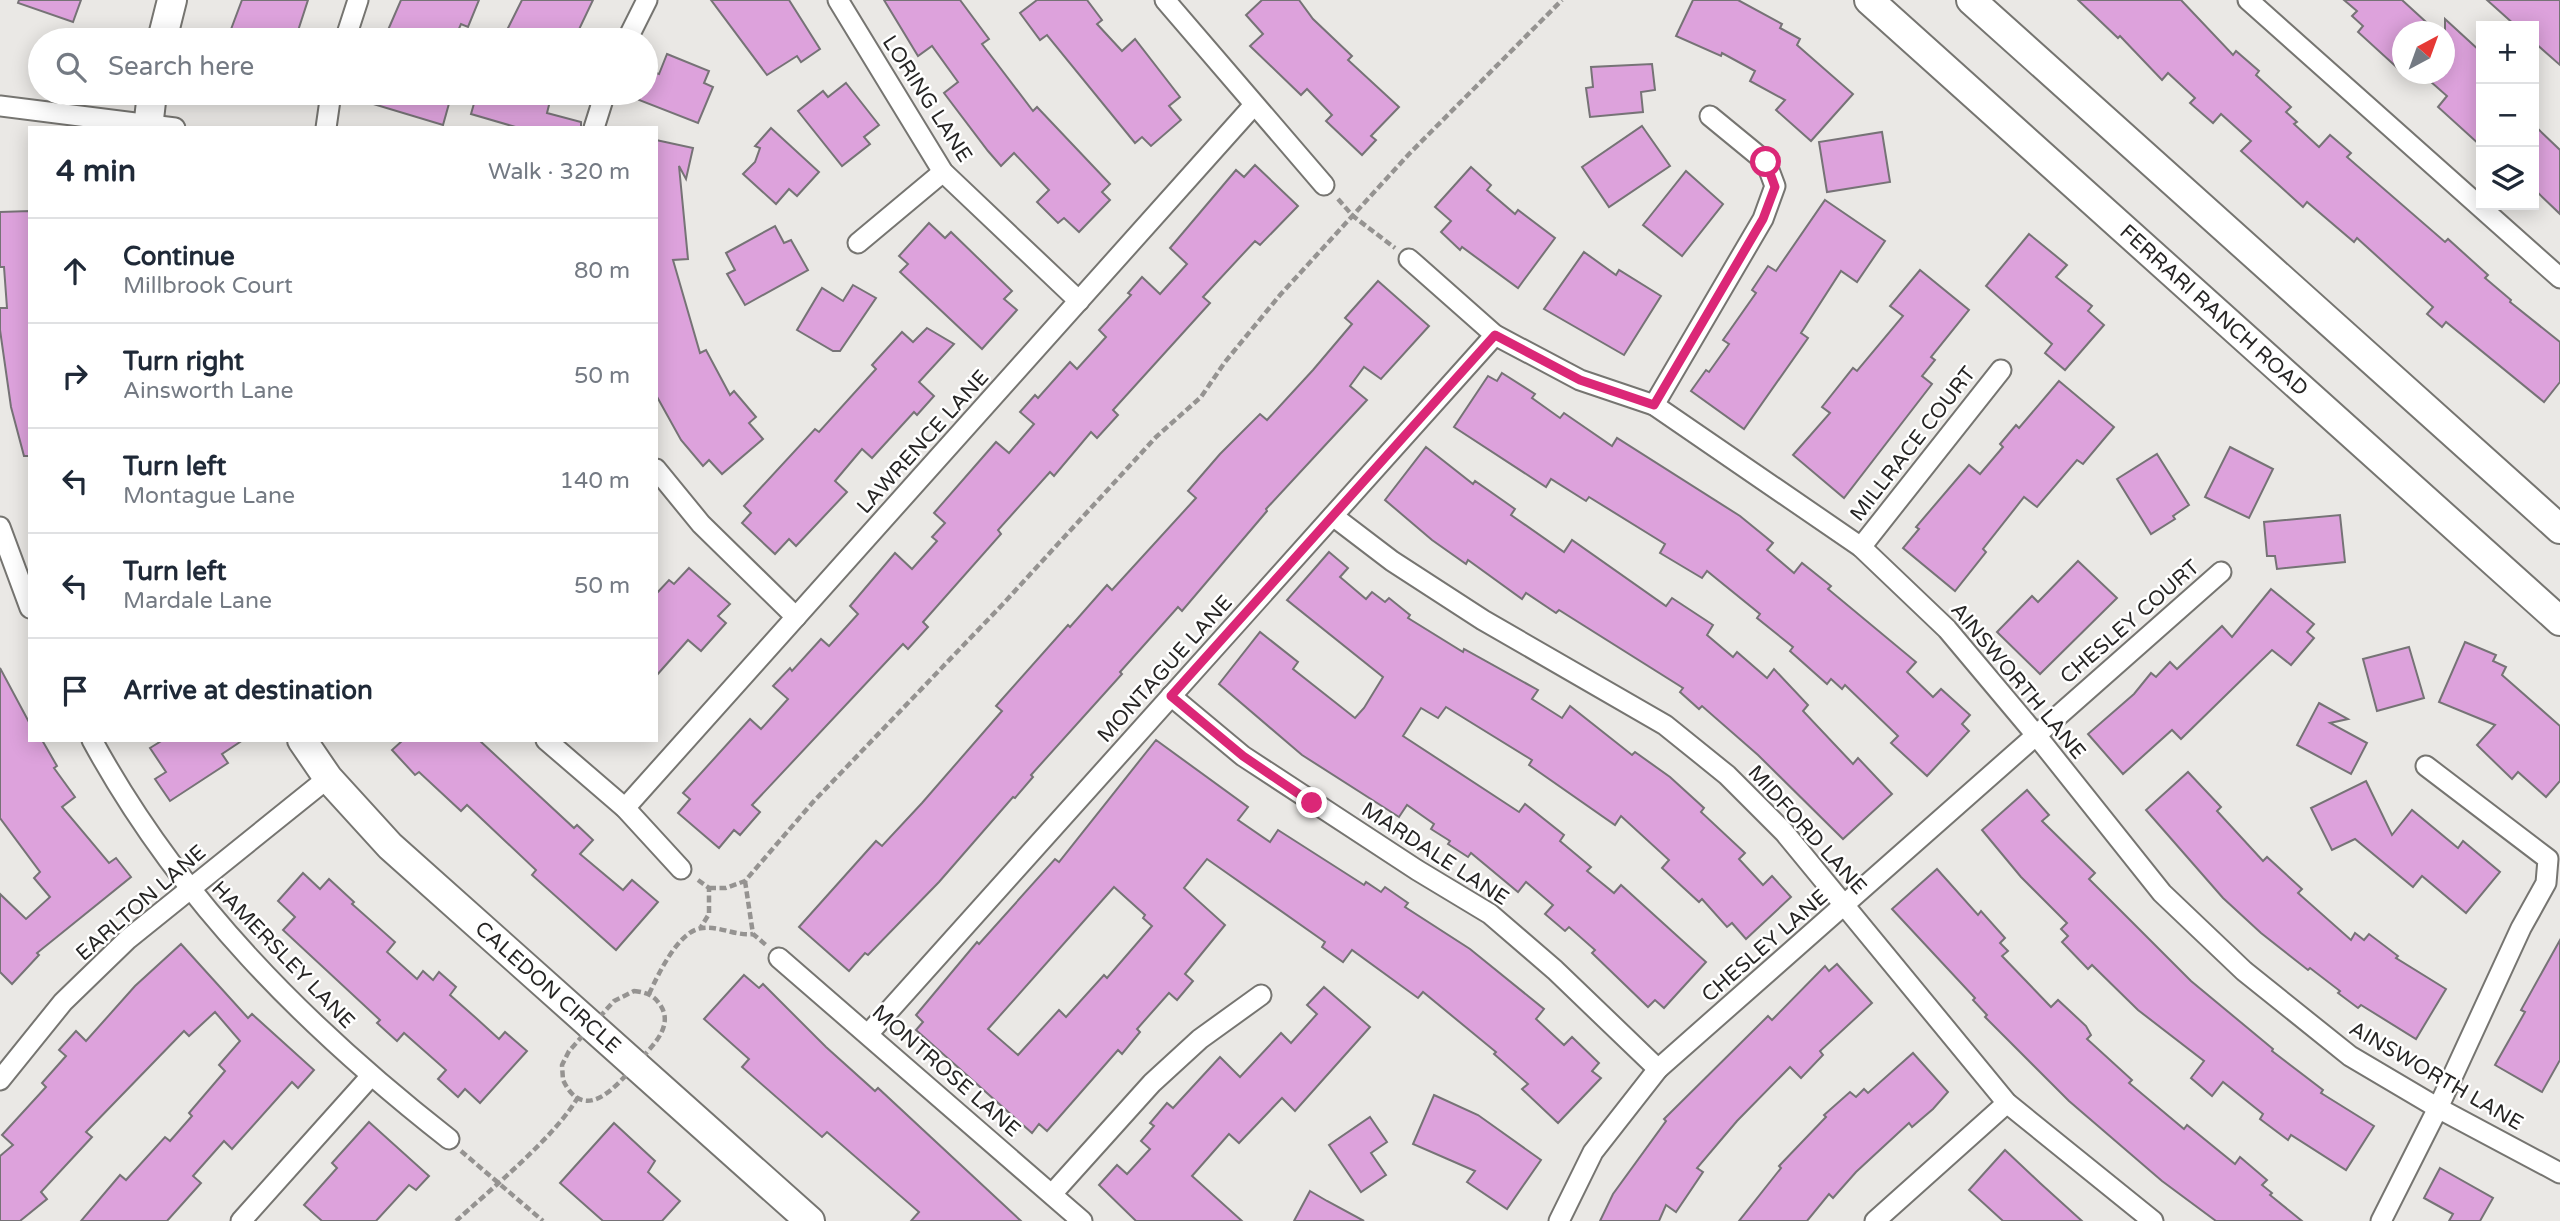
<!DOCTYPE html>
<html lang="en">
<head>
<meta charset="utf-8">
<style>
  body { margin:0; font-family:"Varela Round",sans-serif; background:#f2f2f3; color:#1f2937 }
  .controls { position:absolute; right:21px; top:21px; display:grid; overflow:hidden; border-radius:0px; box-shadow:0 4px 18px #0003 }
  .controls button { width:63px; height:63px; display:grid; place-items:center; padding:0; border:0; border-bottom:2px solid #e0e1e3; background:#fff; color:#1f2937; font:35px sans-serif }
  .compass { position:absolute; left:2392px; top:21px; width:63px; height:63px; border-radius:50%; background:#fff; box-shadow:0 4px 18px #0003; rotate:41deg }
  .stop { position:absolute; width:21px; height:21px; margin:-16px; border:5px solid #db2777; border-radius:50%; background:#fff }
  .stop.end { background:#db2777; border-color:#fff; box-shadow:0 2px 7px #0008 }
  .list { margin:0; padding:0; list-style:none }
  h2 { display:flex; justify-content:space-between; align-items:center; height:91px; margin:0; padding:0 28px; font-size:30px }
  h2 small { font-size:23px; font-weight:400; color:#747a83 }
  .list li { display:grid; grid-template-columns:46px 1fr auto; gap:21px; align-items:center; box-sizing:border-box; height:105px; padding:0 28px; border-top:2px solid #e0e1e3 }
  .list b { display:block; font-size:26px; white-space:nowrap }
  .list p { margin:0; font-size:23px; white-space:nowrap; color:#747a83 }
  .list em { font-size:23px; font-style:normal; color:#747a83 }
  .icon { flex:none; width:38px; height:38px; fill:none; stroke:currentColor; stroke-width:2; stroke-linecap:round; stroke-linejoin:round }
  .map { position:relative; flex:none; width:2560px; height:1221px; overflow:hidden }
  .search { position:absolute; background:#fff; box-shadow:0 4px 18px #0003; left:28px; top:28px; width:630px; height:77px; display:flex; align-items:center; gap:18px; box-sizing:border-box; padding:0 24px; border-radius:38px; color:#747a83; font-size:26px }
  .panel { position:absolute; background:#fff; box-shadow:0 4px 18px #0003; left:28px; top:126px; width:630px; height:616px; border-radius:0px }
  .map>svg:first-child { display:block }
  .building { fill:#dda2dc; stroke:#767376; stroke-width:2; fill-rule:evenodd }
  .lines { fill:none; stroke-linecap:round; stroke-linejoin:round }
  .street-casing { stroke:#767571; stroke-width:23 }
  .secondary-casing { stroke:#767571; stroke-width:32 }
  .path { stroke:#959391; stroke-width:4.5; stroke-dasharray:7 3.5; stroke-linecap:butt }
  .street { stroke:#fff; stroke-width:19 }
  .secondary { stroke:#fff; stroke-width:28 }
  .route { stroke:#db2777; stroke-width:9 }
  .labels { text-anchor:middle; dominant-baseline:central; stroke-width:5; stroke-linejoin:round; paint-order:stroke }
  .street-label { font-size:21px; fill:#262524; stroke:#fff }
</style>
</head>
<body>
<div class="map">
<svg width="2560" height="1221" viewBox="0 0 2560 1221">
  <rect width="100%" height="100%" fill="#eae8e5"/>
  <g class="building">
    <path d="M19,0H81L73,22L18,3Z"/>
    <path d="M242,0H308L295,40H227Z"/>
    <path d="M401,0H479L468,27L461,24L454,40H412L388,30Z"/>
    <path d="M522,0H593L574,40H502Z"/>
    <path d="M711,0H789L820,49L801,62L797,56L767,75Z"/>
    <path d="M884,0H960L989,39L982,44L1033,111L1037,107L1110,184L1102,192L1110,200L1079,232L1064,218L1058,223L1037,202L1049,190L1014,153L1001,166L988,151L944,93L958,82L932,46L918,56Z"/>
    <path d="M1037,0H1087L1102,20L1097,24L1122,51L1135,39L1180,97L1169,106L1181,120L1151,146L1142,137L1135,143L1047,35L1040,40L1020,13Z"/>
    <path d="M1262,0H1299L1313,19L1352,56L1348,60L1399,107L1371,136L1376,140L1362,155L1326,121L1332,115L1307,89L1301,95L1250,46L1263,34L1246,15Z"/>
    <path d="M1693,0H1738L1782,24L1780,28L1800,39L1797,45L1853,94L1811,141L1776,110L1785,100L1750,81L1755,71L1722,53L1721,56L1676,36Z"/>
    <path d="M2078,0H2181L2233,55L2236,51L2259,71L2256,75L2291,107L2286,112L2297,122L2294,124L2319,147L2330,135L2351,153L2347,157L2445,242L2448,239L2488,275L2485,278L2511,300L2510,302L2560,342V382L2544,402L2446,322L2442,327L2427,314L2433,307L2357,238L2354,242L2307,202L2303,207L2241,151L2251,141L2221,114L2213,123L2190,103L2195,98L2168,73L2162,80L2120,36L2118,38Z"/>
    <path d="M2344,0H2402L2437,32H2403V73L2358,32L2363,26L2352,16L2357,11Z"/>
    <path d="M2487,0H2560V65L2534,42V26H2516Z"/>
    <path d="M2445,19L2481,52V146L2438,107L2447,96L2422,74H2445Z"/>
    <path d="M667,54L709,71L704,83L713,87L698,123L639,100L641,93H646L650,71L659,74Z"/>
    <path d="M1652,64L1655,90L1641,92L1643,112L1590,117L1586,88L1593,87L1591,67Z"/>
    <path d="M846,83L879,125L864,137L870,144L842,166L798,111L823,91L828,97Z"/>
    <path d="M350,93H441L439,97L450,100L443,125L350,97Z"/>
    <path d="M477,93H552L547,113L581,122V128H519L471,114Z"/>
    <path d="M2534,125L2560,150V214L2534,189Z"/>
    <path d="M1642,126L1670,166L1609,207L1582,167Z"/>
    <path d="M771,128L819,172L797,196L789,189L776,204L743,174L755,162L760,148L755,146Z"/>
    <path d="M1882,132L1890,182L1827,192L1819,142Z"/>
    <path d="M656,140L693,148L686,179L679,166L688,259L673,260L700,353L706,350L730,395L734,391L756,417L749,423L763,439L722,474L709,460L703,466L681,440L656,395Z"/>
    <path d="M1255,165L1298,206L1260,245L1255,241L1203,297L1210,303L1113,410L1118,415L1097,438L1091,432L1054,476L1050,472L998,530L1001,534L923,622L928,627L908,649L903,644L752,805L760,812L740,835L734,830L719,848L678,813L690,799L683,793L750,719L761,729L788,699L773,686L790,668L792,671L821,639L829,646L858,614L850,606L895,553L912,569L937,541L932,537L945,523L934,513L996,442L1009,453L1034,424L1020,412L1035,395L1038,398L1070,362L1077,369L1106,337L1099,330L1131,295L1128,293L1142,277L1160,294L1187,264L1170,248L1236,170L1244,177Z"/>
    <path d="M1471,167L1491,185L1487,190L1515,214L1518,210L1555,238L1518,288L1462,247L1460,250L1441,232L1451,221L1435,207Z"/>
    <path d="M1686,171L1723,204L1682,256L1643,225Z"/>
    <path d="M1825,200L1885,241L1857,282L1841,271L1801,333L1808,338L1744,429L1691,391L1706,370L1709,372L1729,344L1723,340L1756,293L1752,290L1768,266L1776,271Z"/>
    <path d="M30,211V456H24L11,407L0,330V308H7L4,267H0V212Z"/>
    <path d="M929,223L945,238L951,232L1012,291L1004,299L1017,310L982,349L900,272L908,264L899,256Z"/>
    <path d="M775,226L784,243L791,240L808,270L745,305L727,274L735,270L726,253Z"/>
    <path d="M2029,234L2067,265L2056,277L2092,306L2088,311L2104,325L2065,370L2045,353L2052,344L1986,286Z"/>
    <path d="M1584,252L1616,275L1619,270L1661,296L1624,355L1544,309Z"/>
    <path d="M1920,270L1969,310L1931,357L1935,360L1922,376L1932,384L1844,498L1793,455L1830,413L1822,407L1853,368L1857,371L1903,316L1890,306Z"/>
    <path d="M1378,281L1429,326L1381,379L1364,367L1350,386L1367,400L1266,509L1267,511L1182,611L1178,607L1120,672L1122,674L1031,775L1033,777L1015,798L1013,797L939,882L868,955L865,953L849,971L799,927L876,841L882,846L922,803L1002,711L996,706L1068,625L1070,627L1107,585L1112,590L1196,498L1188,491L1220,454L1260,414L1267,420L1313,370L1352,324L1345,318Z"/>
    <path d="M853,285L876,298L840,351H833L797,330L822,288L843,301Z"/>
    <path d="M927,328L954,344L919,382L934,396L917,415L914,412L872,458L862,449L835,481L847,492L796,546L789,539L775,554L742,523L751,513L744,506L815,429L819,432L876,369L872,365L902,332L913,342Z"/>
    <path d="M1502,373L1535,394L1532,398L1560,418L1564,413L1612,446L1617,438L1740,516L1773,543L1767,550L1794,573L1802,563L1831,586L1828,589L1916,662L1907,672L1933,697L1941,689L1970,715L1962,724L1969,731L1927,776L1891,743L1898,736L1845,685L1842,689L1831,679L1827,684L1790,651L1793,647L1757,618L1760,614L1707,571L1702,578L1660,553L1665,544L1589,497L1586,501L1551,479L1546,487L1454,427L1488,376L1497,381Z"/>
    <path d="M2059,381L2114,427L2083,464L2077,460L2037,507L2024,497L1983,549L1986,552L1955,591L1903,548L1919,529L1916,527L1969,465L1980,474L2003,447L2000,444L2016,425L2019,428Z"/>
    <path d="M1426,447L1473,484L1475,481L1515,509L1511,515L1564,552L1572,540L1666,606L1672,598L1713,625L1707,635L1733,657L1737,652L1767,678L1774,669L1808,705L1803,711L1853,764L1858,758L1892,794L1843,839L1758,755L1702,706L1699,709L1680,692L1683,688L1559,610L1556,613L1526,593L1522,599L1468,560L1466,564L1432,540L1385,500Z"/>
    <path d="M2230,447L2273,469L2249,518L2205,497Z"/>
    <path d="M2157,454L2189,505L2173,516L2175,519L2151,534L2117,479Z"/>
    <path d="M2340,515L2345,562L2277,569L2275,556H2267L2264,522Z"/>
    <path d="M1329,552L1348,568L1340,577L1366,599L1372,592L1385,602L1389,598L1410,615L1408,618L1463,652L1464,649L1538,690L1532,699L1562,718L1570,706L1632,755L1635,752L1670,777L1704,808L1701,812L1745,853L1739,859L1763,885L1772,876L1791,897L1746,939L1732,923L1727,927L1702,899L1699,902L1662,868L1669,860L1621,816L1615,825L1529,765L1532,760L1446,707L1438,718L1421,708L1403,736L1519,812L1525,804L1564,835L1560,841L1591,867L1587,871L1614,893L1621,885L1706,962L1664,1008L1655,1000L1648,1007L1592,953L1595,950L1569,927L1565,931L1545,914L1553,905L1526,882L1518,892L1471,853L1468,857L1448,844L1450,841L1431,829L1434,824L1407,805L1399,817L1302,755L1219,684L1260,632L1298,662L1293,669L1355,718L1364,708L1383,677L1287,600Z"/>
    <path d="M2078,561L2117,598L2040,674L1997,632L2032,596L2038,602Z"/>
    <path d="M689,568L730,604L718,616L726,623L701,651L688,640L656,676V594L669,580L674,584Z"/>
    <path d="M2271,589L2314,624L2307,632L2314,638L2291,665L2272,650L2181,739L2172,730L2123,774L2088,734L2134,694L2151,673L2156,677L2170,662L2177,669L2222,626L2232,637Z"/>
    <path d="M2465,642L2496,655L2493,661L2506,667L2502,675L2560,726V781L2546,797L2518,772L2512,779L2477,745L2495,725L2439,702Z"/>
    <path d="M2409,647L2424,698L2377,711L2363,659Z"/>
    <path d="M0,668L30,724V740H42L57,766L54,768L75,797L62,807L109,863L116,858L131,877L37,953L39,955L12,984L0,972V894L26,919L50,897L34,878L40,872L0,818Z"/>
    <path d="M2319,703L2348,719L2330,723L2367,743L2351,774L2297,745Z"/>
    <path d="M163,740H243L222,754L228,763L170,801L155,779L166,772L150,748Z"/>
    <path d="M403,740H479L574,828L577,825L593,840L580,854L623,890L632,880L658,902L616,950L532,875L536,870L467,805L461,811L419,772L415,775L392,750Z"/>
    <path d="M1156,740L1248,807L1238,820L1270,842L1278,830L1364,885L1366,882L1381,892L1385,887L1408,903L1405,907L1470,949L1544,1009L1536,1019L1564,1045L1572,1037L1599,1063L1592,1071L1601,1078L1558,1123L1522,1089L1528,1084L1494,1054L1496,1052L1423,992L1418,998L1352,950L1343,962L1322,947L1325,942L1207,859L1184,888L1225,925L1185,974L1193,981L1177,1000L1169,993L1137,1029L1140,1032L1122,1054L1118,1050L1047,1131L1039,1124L1032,1133L916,1030L923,1022L916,1015L977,942L979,944L1055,859L1059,862ZM1114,887L1145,915L1143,918L1152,926L1107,978L1104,975L1066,1017L1059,1010L1018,1055L988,1029Z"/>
    <path d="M2188,772L2221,807L2217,811L2263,861L2267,857L2302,889L2298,893L2351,940L2355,933L2364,940L2369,934L2398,956L2396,958L2446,989L2416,1039L2361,1005L2358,1008L2338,993L2340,991L2310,968L2308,970L2261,933L2223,898L2146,810Z"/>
    <path d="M2366,781L2392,835L2412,810L2458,848L2463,841L2500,872L2466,913L2422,876L2413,887L2355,839L2332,850L2311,808Z"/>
    <path d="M2027,790L2049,815L2042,821L2095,873L2089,879L2191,981L2273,1049L2272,1051L2323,1090L2321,1093L2374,1126L2346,1170L2291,1135L2288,1140L2260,1119L2263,1114L2223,1082L2212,1096L2191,1078L2204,1061L2138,1010L2092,965L2088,969L2062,942L2068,936L2061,929L2067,923L2021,877L1982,830Z"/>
    <path d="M1937,869L1978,915L1981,911L2005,938L2000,943L2008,951L2002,956L2051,1007L2058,1000L2086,1026L2091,1035L2087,1039L2132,1080L2129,1083L2184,1129L2187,1125L2235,1164L2240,1157L2267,1180L2262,1185L2272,1193L2270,1195L2302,1221H2216L2162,1181L2069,1101L1985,1017L1987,1015L1973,1000L1975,998L1892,909Z"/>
    <path d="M303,873L320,889L329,879L354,902L352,904L395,942L387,952L417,979L423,971L433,980L439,972L456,987L450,995L476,1018L499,1039L505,1032L527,1051L480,1103L465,1089L458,1097L438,1079L446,1070L404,1033L397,1041L377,1023L380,1020L283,930L295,917L278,901Z"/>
    <path d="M2560,940V1060L2542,1092L2495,1065L2525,1012L2521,1010Z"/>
    <path d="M181,944L248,1018L252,1014L314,1070L298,1088L292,1082L232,1149L224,1141L193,1176L201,1183L167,1221H81L120,1175L126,1180L165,1137L170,1141L192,1116L189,1113L225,1071L219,1065L240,1041L215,1012L189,1036L184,1031L86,1132L92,1137L41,1192L47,1199L20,1221H0V1156L13,1145L2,1135L46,1087L42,1083L66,1056L59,1050L76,1031L86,1041L135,986Z"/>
    <path d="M1837,964L1872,1003L1820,1051L1823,1055L1801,1078L1790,1067L1737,1121L1697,1168L1703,1172L1676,1212L1666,1205L1659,1221H1600L1613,1194L1666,1121L1664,1119L1768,1016L1772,1020L1825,966L1829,971Z"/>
    <path d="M744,975L759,988L763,984L826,1047L875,1091L878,1088L1021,1221H911L919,1212L827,1132L822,1137L742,1067L749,1059L704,1019Z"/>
    <path d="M1324,987L1370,1027L1295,1111L1282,1098L1239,1143L1229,1134L1192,1176L1242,1221H1136L1099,1185L1117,1165L1127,1174L1150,1149L1141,1141L1154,1126L1150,1123L1167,1103L1173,1108L1220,1057L1240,1077L1281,1033L1291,1043L1317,1014L1307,1005Z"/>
    <path d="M1913,1053L1948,1092L1933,1109L1912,1127L1909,1123L1856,1172L1833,1198L1829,1194L1807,1221H1739L1781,1168L1779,1166L1826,1117L1824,1115L1850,1092L1856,1097L1864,1089L1868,1093Z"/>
    <path d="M1434,1095L1478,1115L1541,1160L1507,1209L1467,1182L1475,1171L1413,1144Z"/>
    <path d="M1370,1117L1387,1142L1371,1153L1386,1175L1361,1192L1329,1145Z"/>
    <path d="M369,1122L429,1176L416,1190L409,1185L376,1221H322L304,1205L337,1168L332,1163Z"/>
    <path d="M614,1123L655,1161L648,1172L680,1201L662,1221H603L560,1183Z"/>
    <path d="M2005,1150L2040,1183L2082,1221H2003L1969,1190Z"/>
    <path d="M2440,1168L2493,1198L2480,1221H2449L2453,1214L2424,1198Z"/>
    <path d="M1310,1191L1327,1201L1364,1221H1294Z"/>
  </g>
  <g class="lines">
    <defs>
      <g id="street">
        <path d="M838,0L943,172L1079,301"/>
        <path d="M1165,0L1324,185"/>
        <path d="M2248,0L2560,278"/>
        <path d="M345,40L358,0"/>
        <path d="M627,40L647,0"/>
        <path d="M0,106L175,128"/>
        <path d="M326,128L331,93"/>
        <path d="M594,128L605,93"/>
        <path d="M858,243L943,172"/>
        <path d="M1409,259L1495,335L1580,380L1654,405L1861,547L1947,629L2036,735L2162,893L2244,971L2350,1056L2438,1108L2560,1173"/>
        <path d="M1654,405L1763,219L1775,186L1766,162L1710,116"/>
        <path d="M656,469L701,524L796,617"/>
        <path d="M1333,516L1392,561L1483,620L1665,725L1727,775L1784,832L2007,1103L2153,1221"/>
        <path d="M0,527L30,608"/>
        <path d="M1861,547L2001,370"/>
        <path d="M1171,696L1243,756L1417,870L1490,914L1555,970L1658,1069"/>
        <path d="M92,740C179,900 306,1027 449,1139"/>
        <path d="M546,740L625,808L681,869"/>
        <path d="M625,808L1254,105"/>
        <path d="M779,958L1082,1221"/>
        <path d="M869,1033L1495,335"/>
        <path d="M0,1080L63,1002L128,939L328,778"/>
        <path d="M1052,1194L1152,1083L1200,1039L1261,995"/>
        <path d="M241,1221L370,1077"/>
        <path d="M1559,1221L1593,1152L1658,1069L2221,572"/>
        <path d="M1875,1221L2007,1103"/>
        <path d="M2381,1221L2438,1108L2521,928L2546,883L2548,859L2426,766"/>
      </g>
      <g id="secondary">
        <path id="s1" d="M1869,0L2560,621"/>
        <path d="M1971,0L2560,529"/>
        <path d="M162,40L172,0"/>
        <path d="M148,128L152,93"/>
        <path id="s2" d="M302,740L328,778L390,846L810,1221"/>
      </g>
    </defs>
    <use href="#street" class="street-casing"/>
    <use href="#secondary" class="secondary-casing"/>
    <g class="path">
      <path d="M1338,199L1353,216L1395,248"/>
      <path d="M698,880L709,888V914L701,927"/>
      <path d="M745,881L753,934L766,945"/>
      <path d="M709,888H726L745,881L813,802L1002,605L1156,437L1201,397L1225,362L1280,295L1409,154L1562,0"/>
      <path d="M634,991C643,992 652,994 658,1002C678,1026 649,1049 634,1066C615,1088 584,1124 563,1080L562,1065L569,1051L614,1001Z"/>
      <path d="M649,994C658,975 679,929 703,928C720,926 735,936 753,934"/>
      <path d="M461,1151L543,1221"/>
      <path d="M456,1221C490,1190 557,1135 578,1097"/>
    </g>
    <use href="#street" class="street"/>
    <use href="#secondary" class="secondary"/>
  </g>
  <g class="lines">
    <path class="route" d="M1312,803L1243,756L1171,696L1495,335L1580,380L1654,405L1763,219L1775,187L1766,162"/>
  </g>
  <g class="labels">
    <g class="street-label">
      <text transform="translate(927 99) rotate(57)">LORING LANE</text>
      <text stroke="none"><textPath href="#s1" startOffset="464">FERRARI RANCH ROAD</textPath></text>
      <text transform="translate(923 442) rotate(-48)">LAWRENCE LANE</text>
      <text transform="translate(1913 444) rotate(-52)">MILLRACE COURT</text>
      <text transform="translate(2130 622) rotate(-41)">CHESLEY COURT</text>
      <text transform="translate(1165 669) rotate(-48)">MONTAGUE LANE</text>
      <text transform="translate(2018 681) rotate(50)">AINSWORTH LANE</text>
      <text transform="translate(1807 830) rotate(48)">MIDFORD LANE</text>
      <text transform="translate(1435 854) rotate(33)">MARDALE LANE</text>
      <text transform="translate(141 903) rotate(-41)">EARLTON LANE</text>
      <text transform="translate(1765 946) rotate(-41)">CHESLEY LANE</text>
      <text transform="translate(283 955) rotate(46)">HAMERSLEY LANE</text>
      <text stroke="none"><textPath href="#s2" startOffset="350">CALEDON CIRCLE</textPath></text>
      <text transform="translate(946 1071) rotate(41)">MONTROSE LANE</text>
      <text transform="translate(2436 1076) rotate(30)">AINSWORTH LANE</text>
    </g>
  </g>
</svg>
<div class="controls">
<button>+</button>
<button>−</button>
<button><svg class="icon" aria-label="layers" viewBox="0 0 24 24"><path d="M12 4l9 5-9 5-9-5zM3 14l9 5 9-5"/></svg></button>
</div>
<svg class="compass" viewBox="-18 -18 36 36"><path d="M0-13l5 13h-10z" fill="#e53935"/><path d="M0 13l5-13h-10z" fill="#747a83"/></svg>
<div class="stop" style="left:1766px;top:162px"></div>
<div class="stop end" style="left:1312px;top:803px"></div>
<div class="search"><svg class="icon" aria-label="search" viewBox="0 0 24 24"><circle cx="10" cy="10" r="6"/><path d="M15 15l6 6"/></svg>Search here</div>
<section class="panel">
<h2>4 min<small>Walk · 320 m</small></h2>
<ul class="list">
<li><svg class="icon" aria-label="ahead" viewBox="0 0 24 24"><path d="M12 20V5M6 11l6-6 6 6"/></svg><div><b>Continue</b><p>Millbrook Court</p></div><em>80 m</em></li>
<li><svg class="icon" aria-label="right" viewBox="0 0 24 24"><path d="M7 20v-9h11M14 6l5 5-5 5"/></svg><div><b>Turn right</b><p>Ainsworth Lane</p></div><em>50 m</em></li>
<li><svg class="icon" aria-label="left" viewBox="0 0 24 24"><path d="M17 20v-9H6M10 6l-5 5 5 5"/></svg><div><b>Turn left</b><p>Montague Lane</p></div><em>140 m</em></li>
<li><svg class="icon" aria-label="left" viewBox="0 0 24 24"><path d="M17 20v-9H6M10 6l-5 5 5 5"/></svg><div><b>Turn left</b><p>Mardale Lane</p></div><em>50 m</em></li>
<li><svg class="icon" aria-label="arrive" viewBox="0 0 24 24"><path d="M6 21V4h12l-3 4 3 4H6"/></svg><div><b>Arrive at destination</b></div></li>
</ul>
</section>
</div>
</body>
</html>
